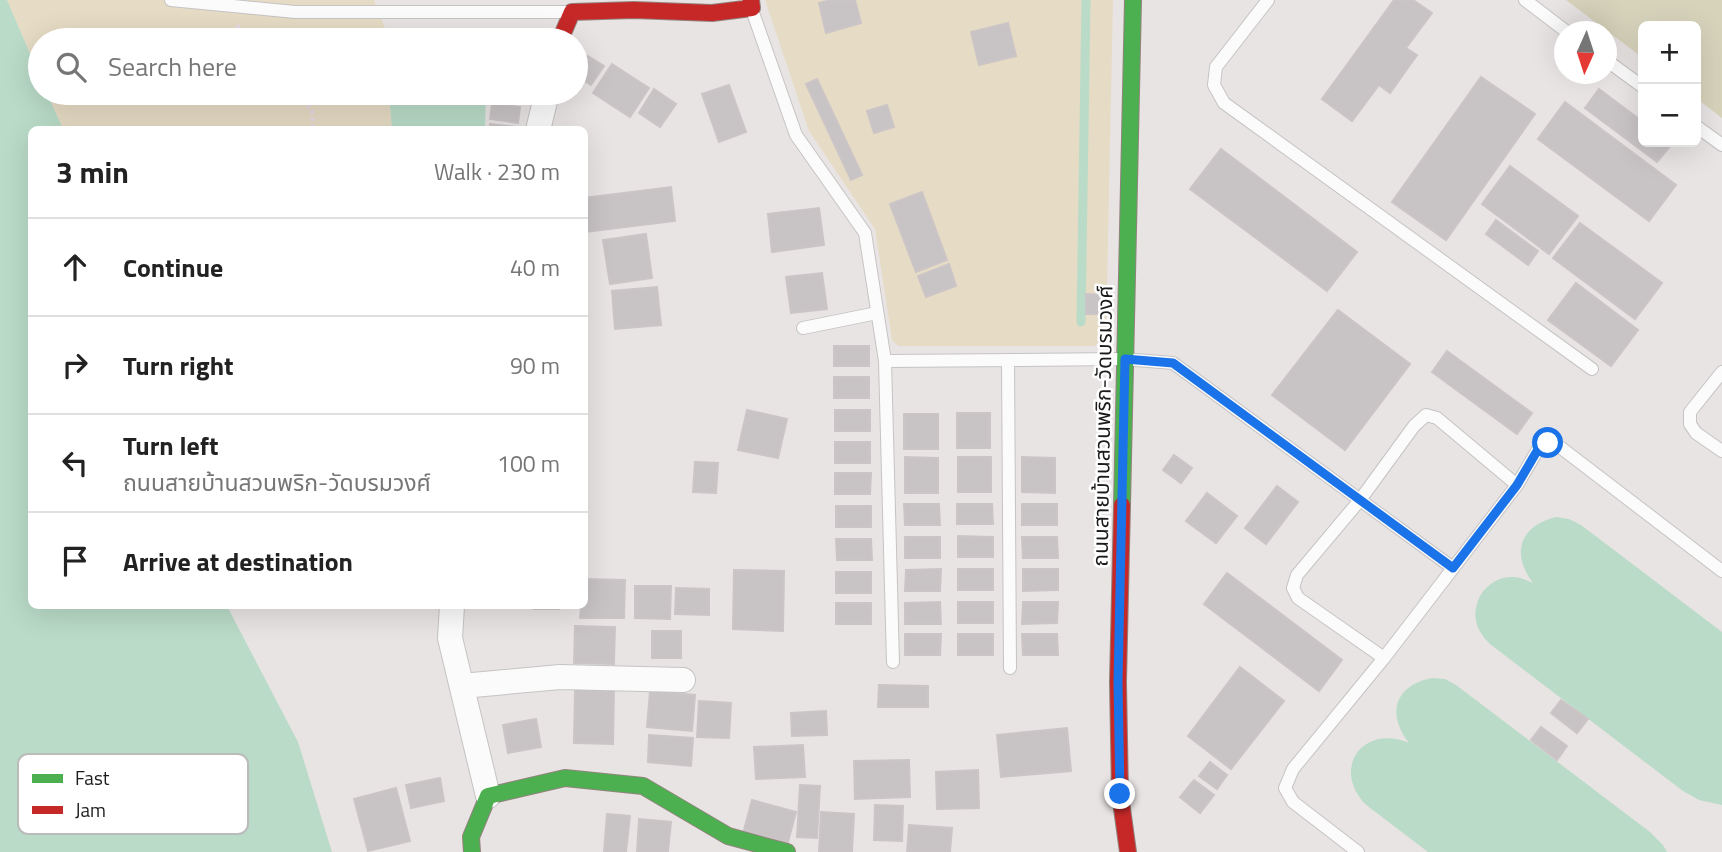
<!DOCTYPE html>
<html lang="en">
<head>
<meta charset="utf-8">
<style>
  body { margin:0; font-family:"Titillium Web","Noto Sans Thai",sans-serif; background:#f2f2f2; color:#222 }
  .controls { position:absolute; right:21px; top:21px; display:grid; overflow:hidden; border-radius:10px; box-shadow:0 7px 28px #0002 }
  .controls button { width:63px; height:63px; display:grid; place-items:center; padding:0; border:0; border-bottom:2px solid #e0e0e0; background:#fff; color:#222; font:35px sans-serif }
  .compass { position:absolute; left:1554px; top:21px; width:63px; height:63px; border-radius:50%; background:#fff; box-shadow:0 7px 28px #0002; rotate:183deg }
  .stop { position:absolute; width:21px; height:21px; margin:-16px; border:5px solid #1a73e8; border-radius:50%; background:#fff }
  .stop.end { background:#1a73e8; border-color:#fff; box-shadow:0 2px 7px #0008 }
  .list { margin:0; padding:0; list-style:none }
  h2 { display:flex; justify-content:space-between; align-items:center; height:91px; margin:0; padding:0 28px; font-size:30px }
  h2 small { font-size:23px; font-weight:400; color:#767676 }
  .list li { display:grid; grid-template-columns:46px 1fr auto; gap:21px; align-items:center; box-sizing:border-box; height:98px; padding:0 28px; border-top:2px solid #e0e0e0 }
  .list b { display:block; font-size:26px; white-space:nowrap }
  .list p { margin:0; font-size:23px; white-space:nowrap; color:#767676 }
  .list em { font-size:23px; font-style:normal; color:#767676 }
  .icon { flex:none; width:38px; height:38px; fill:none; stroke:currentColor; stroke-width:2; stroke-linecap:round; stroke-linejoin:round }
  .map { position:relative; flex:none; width:1722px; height:852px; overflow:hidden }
  .search { position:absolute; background:#fff; box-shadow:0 7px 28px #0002; left:28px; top:28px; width:560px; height:77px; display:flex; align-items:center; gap:18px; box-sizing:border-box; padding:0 24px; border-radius:38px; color:#767676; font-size:26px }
  .panel { position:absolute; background:#fff; box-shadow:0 7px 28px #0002; left:28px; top:126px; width:560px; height:483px; border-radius:10px }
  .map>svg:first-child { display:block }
  .grass { fill:#e6dbc4 }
  .forest { fill:#d7d3bb }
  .water { fill:#b9dbc7 }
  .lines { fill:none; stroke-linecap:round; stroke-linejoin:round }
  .stream { stroke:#b9dbc7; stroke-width:9 }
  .building { fill:#c8c3c4; stroke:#ccc5c7; stroke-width:2 }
  .lane-casing { stroke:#c5c3c3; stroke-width:14 }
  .street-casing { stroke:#c5c3c3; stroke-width:26 }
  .fast-casing { stroke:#92837e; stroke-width:18 }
  .jam-casing { stroke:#92837e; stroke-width:18 }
  .path { stroke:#e8d8e2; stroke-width:4.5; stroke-dasharray:3.5 3.5; stroke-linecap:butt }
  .lane { stroke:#fcfbfb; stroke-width:12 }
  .street { stroke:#fcfbfb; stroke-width:24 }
  .fast { stroke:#4caf50; stroke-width:16 }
  .jam { stroke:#c62828; stroke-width:16 }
  .route { stroke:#1a73e8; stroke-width:9 }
  .labels { text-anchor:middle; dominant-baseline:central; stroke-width:5; stroke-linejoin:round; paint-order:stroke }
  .street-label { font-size:21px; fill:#1b1b1b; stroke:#fff }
  .key { fill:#fff; stroke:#bbb; stroke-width:2 }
  .key-label { font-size:19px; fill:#1b1b1b }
</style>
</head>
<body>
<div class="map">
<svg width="1722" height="852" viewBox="0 0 1722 852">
  <rect width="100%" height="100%" fill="#e9e4e4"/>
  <g class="grass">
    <path d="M7,0H374L386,31V40H40V77Z"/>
    <path d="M765,0H1113L1106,336L1095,346H898L892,340L875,229L809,131Z"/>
    <path d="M47,93H389L392,129H63Z"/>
  </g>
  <path class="forest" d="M1566,0H1722V118L1696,98V26H1643V58Z"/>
  <g class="water">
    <path d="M0,0H7L40,77V93H47L63,129L32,130V606H227L298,742L332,852H0Z"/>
    <path d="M386,31L478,35L482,40H386Z"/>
    <path d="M389,93H486L485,129H392Z"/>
    <path d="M1556,517L1569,519L1581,525L1722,632V805L1699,800L1683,791L1490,644C1484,638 1480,633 1477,625C1470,602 1487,577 1512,577C1520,577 1526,580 1533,583C1511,554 1519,526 1556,517Z"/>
    <path d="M1432,678L1445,679L1456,685L1650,832L1663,845L1667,852H1428L1365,804C1331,767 1364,724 1409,743C1386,714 1395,685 1432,678Z"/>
  </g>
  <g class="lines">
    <path class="stream" d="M1081,322L1086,0"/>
  </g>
  <g class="building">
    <path d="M832,0H855L861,23L826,33L819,3Z"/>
    <path d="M1394,0H1413L1432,13L1406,48L1417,55L1390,93L1379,85L1352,121L1322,99Z"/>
    <path d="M1008,23L1016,56L979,65L971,32Z"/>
    <path d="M588,56L604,66L591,85L576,76Z"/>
    <path d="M612,64L649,88L630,117L593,93Z"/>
    <path d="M1481,77L1535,114L1446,240L1392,202Z"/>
    <path d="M817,79L862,175L851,180L806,84Z"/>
    <path d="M729,85L746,132L719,142L702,94Z"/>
    <path d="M654,89L676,104L660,127L639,113Z"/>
    <path d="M1599,89L1643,122V142H1669L1672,144L1657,162L1585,108Z"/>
    <path d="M490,93H522V100L489,96Z"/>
    <path d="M1565,102L1676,185L1649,221L1538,139Z"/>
    <path d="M492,103L520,107L518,123L490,119Z"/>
    <path d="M887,105L894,127L874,133L867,111Z"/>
    <path d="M490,124L516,127V130H490Z"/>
    <path d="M1221,149L1357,252L1327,291L1190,189Z"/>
    <path d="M1510,166L1578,216L1549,254L1482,204Z"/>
    <path d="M671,187L675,221L584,232V198Z"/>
    <path d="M922,192L947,260L916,272L890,204Z"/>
    <path d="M819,208L824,245L772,252L768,214Z"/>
    <path d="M1496,220L1538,251L1528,265L1486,234Z"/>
    <path d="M1580,223L1662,283L1635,319L1553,258Z"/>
    <path d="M646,234L652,278L610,284L603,240Z"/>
    <path d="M949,264L956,286L926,297L918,276Z"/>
    <path d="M822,273L827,309L791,313L786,277Z"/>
    <path d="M1576,283L1638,330L1611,366L1548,320Z"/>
    <path d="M657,287L661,325L615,329L612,291Z"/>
    <path d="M1086,294L1101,295L1100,314H1086Z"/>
    <path d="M1338,310L1410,364L1345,450L1272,395Z"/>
    <rect x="834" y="346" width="35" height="20"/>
    <path d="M1447,351L1532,413L1517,434L1432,372Z"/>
    <rect x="834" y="377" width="35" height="21"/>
    <path d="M747,410L787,419L778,458L738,450Z"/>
    <rect x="835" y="410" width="35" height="21"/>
    <rect x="957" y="413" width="33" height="35"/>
    <rect x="904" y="414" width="34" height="35"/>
    <rect x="835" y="442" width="35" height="21"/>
    <path d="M1174,455L1192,468L1181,483L1163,470Z"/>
    <path d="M905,457L938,458V493H905Z"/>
    <rect x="958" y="457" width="33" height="35"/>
    <path d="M1022,457L1055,458V493L1022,492Z"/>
    <path d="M695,462L718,463L716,493L693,492Z"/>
    <path d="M835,473H871L870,494H835Z"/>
    <path d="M1277,486L1298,502L1266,544L1245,528Z"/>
    <path d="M1207,493L1237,516L1216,543L1186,521Z"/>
    <path d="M904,504H939L940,525H905Z"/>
    <path d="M957,504H992L993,524H957Z"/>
    <rect x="1022" y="504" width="35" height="21"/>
    <rect x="836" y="506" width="35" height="21"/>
    <path d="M958,536L993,537V557H958Z"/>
    <rect x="905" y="537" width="35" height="21"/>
    <path d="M1022,537H1057L1058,558H1023Z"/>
    <path d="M836,539H871L872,560H837Z"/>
    <path d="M941,569L940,591H905L906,570Z"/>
    <rect x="958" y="569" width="35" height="21"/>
    <path d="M1023,569H1058V590L1023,591Z"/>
    <path d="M734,570L784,571L783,631L733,629Z"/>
    <rect x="836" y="572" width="35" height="21"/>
    <path d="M1227,573L1342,660L1319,691L1204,604Z"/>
    <path d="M584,579L625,580L624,618H580L581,606H584Z"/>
    <path d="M635,586H671L670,619L635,618Z"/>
    <path d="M676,588L709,589V615L675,614Z"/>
    <path d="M940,602L941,624H905V603Z"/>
    <rect x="958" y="602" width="35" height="21"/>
    <path d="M1023,602H1058L1057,623L1022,624Z"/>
    <rect x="836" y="603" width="35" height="21"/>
    <rect x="534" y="606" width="25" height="3"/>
    <path d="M575,626L615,627L614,664L574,663Z"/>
    <rect x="652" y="631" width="29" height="27"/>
    <path d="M905,634H941L940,655H905Z"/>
    <rect x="958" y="634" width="35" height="21"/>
    <path d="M1022,634H1057L1058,655H1023Z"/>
    <path d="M1240,667L1284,701L1231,769L1188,736Z"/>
    <path d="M879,685L928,686V707H878Z"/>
    <path d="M575,689H614L613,744L574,743Z"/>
    <path d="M650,691L695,695L692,731L647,727Z"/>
    <path d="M1561,700L1588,719L1577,733L1551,713Z"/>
    <path d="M699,701L731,703L729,738L697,737Z"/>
    <path d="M826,711L827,735L792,736L791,713Z"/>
    <path d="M536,719L541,747L508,753L503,725Z"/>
    <path d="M1541,727L1567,746L1557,760L1531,740Z"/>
    <path d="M1067,728L1071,771L1001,777L997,735Z"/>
    <path d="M649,735L693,738L691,766L648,762Z"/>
    <path d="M803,745L805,777L756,779L754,747Z"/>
    <path d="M909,760L910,797L855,799L854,761Z"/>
    <path d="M1210,762L1227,775L1217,789L1199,776Z"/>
    <path d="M978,770L979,808L937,809L936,772Z"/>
    <path d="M440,778L444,801L411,808L406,785Z"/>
    <path d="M1194,780L1214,795L1200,813L1180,797Z"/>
    <path d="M800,785L820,786L817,838L797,837Z"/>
    <path d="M396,788L410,841L368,851L354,799Z"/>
    <path d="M752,800L796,812L788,842L744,830Z"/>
    <path d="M875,805L903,806L902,841L874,840Z"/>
    <path d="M821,812L854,814L852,852H819Z"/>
    <path d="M607,814L630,816L626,852H604Z"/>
    <path d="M639,819L671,822L668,852H637Z"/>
    <path d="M909,825L952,828L950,852H907Z"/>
  </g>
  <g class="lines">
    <defs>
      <g id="lane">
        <path d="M171,0L295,12H569"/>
        <path d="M1268,0L1216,67L1214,85L1224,103L1592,369"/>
        <path d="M1525,0L1567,32"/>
        <path d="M752,10L796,135L865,233L885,361L893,662"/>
        <path d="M1606,60L1643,87"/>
        <path d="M1696,126L1722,145"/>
        <path d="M803,328L877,313"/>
        <path d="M1008,360L1010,668"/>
        <path d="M885,361L1124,359L1173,363L1453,568"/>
        <path d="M1722,372L1690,412V424L1696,433L1722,451"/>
        <path d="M1384,658L1298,598L1293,588L1297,575L1360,500L1414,426L1426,415L1437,418L1517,485"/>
        <path d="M1358,852L1293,802L1285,788L1293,769L1384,658L1517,485L1540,446L1548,443L1560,447L1722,571"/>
      </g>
      <g id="street">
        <path d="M538,130L547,93"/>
        <path d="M452,606L450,638L488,796"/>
        <path d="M462,686L560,677L683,680"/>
      </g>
      <g id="fast">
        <path d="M1122,505L1133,0"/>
        <path d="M472,852L471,837L488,796L565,778L643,786L728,836L787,852"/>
      </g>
      <g id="jam">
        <path d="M560,40L572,12L634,10L712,13L752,8L751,0"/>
        <path d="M1122,505L1118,682L1120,794L1128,852"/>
      </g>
    </defs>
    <use href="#lane" class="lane-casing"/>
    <use href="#street" class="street-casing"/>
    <use href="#fast" class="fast-casing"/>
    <use href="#jam" class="jam-casing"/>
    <g class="path">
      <path d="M237,25L243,40"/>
      <path d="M300,93L312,111L313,130"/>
    </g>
    <use href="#lane" class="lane"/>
    <use href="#street" class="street"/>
    <use href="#fast" class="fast"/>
    <use href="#jam" class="jam"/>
  </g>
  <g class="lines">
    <path class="route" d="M1120,794L1118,682L1125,359L1173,363L1453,568L1517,485L1540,446L1548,443"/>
  </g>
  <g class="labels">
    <g class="street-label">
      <text transform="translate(1102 426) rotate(-89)">ถนนสายบ้านสวนพริก-วัดบรมวงศ์</text>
    </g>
  </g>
  <rect x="18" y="754" width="230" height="80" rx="10" class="key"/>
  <rect x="32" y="774" width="31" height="9" fill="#4caf50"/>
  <rect x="32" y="806" width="31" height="8" fill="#c62828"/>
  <g class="key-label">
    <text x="75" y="785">Fast</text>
    <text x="75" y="817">Jam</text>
  </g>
</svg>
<div class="controls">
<button>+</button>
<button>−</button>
</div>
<svg class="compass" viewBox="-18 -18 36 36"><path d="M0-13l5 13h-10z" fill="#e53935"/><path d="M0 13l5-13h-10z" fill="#767676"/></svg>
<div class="stop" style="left:1548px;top:443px"></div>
<div class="stop end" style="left:1120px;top:794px"></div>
<div class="search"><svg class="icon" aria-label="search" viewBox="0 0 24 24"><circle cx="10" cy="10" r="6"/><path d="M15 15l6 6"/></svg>Search here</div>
<section class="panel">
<h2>3 min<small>Walk · 230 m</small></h2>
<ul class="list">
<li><svg class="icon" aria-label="ahead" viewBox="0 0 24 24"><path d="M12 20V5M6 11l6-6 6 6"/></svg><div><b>Continue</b></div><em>40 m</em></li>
<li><svg class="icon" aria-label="right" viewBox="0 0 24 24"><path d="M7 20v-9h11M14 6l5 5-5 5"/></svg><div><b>Turn right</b></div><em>90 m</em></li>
<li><svg class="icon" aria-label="left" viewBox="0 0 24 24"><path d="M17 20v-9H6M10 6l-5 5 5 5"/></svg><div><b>Turn left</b><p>ถนนสายบ้านสวนพริก-วัดบรมวงศ์</p></div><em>100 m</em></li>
<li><svg class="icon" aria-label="arrive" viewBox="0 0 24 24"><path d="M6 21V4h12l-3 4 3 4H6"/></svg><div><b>Arrive at destination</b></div></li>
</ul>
</section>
</div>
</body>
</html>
